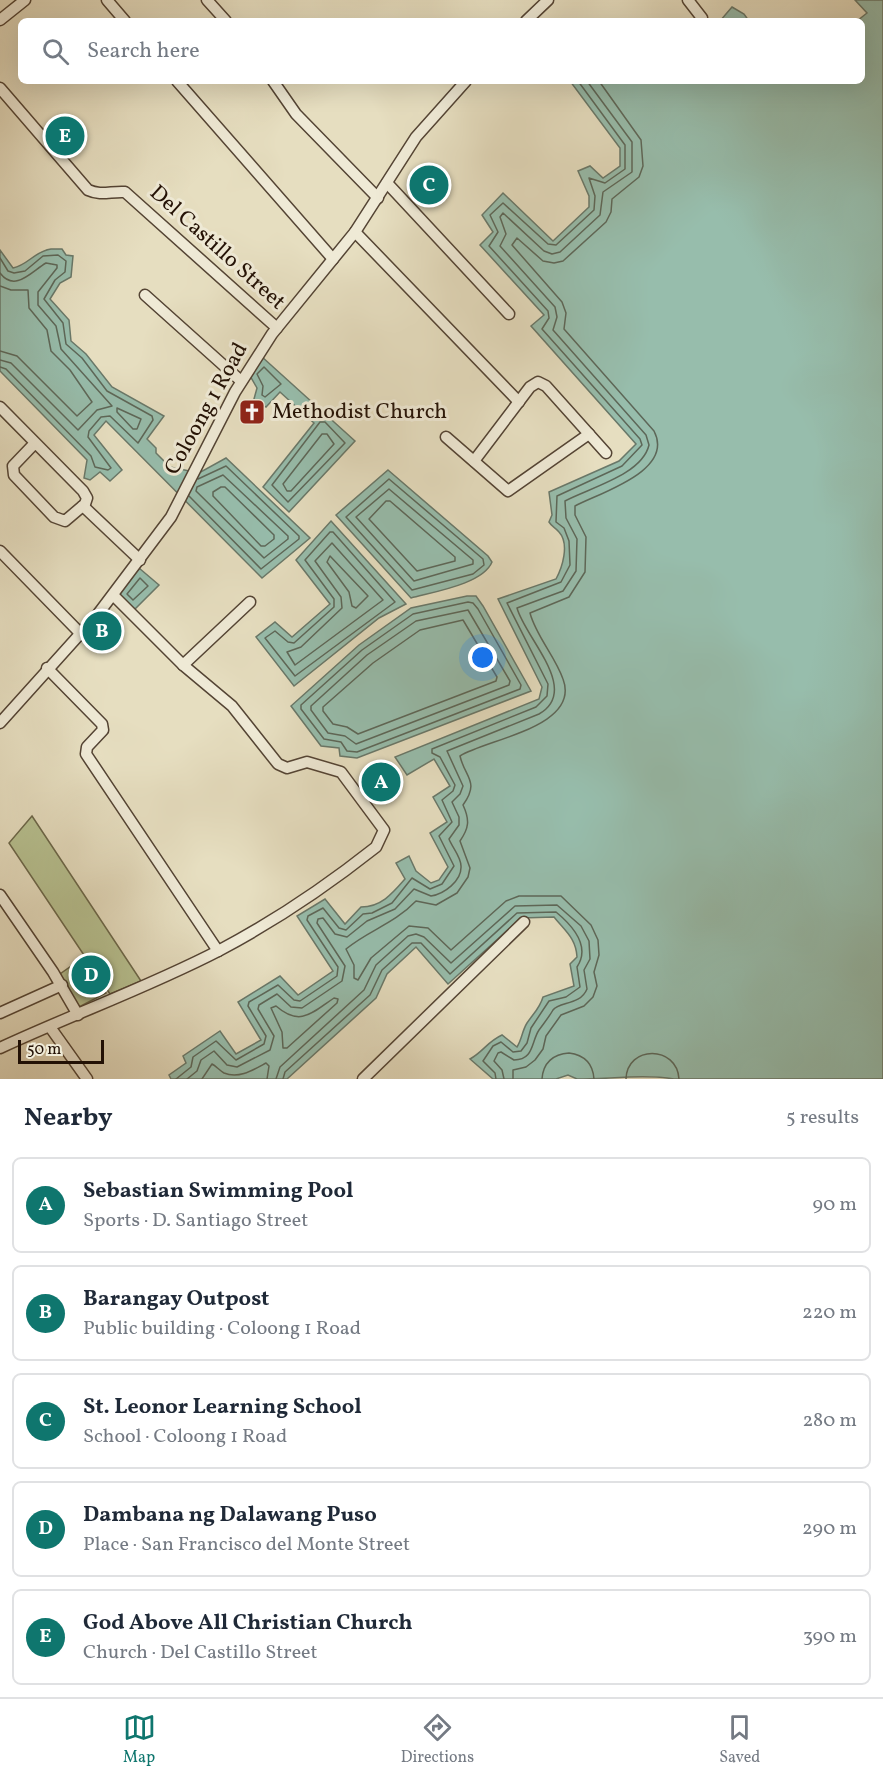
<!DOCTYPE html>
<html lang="en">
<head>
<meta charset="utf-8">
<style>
  body { margin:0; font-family:Vollkorn,serif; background:#f6f6f7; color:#1f2937 }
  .scale { position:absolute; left:18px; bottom:15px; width:86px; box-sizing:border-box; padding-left:6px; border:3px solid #231105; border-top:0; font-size:16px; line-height:21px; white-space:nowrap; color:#231105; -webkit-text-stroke:4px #efead6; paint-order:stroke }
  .you { position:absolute; left:483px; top:658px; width:21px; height:21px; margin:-15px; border:4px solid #fff; border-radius:50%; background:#1a73e8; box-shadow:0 0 0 9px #1a73e833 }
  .badge { display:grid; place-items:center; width:39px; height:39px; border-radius:50%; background:#0f766e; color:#fff; font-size:20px; font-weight:700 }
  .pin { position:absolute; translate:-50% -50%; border:3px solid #fff; box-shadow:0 2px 6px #0006 }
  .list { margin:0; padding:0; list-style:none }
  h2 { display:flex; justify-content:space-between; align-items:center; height:78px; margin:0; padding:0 24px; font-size:26px }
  h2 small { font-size:20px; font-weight:400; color:#747a83 }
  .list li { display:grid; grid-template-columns:39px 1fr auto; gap:18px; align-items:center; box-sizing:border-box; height:96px; margin:0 12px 12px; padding:0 12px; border:2px solid #e0e1e3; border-radius:9px }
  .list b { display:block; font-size:22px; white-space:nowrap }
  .list p { margin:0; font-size:20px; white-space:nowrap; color:#747a83 }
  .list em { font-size:20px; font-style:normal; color:#747a83 }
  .icon { flex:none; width:33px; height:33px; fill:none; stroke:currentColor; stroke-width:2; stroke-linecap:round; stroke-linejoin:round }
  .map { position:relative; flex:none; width:883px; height:1079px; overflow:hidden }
  .search { position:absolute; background:#fff; box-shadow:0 6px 24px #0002; left:18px; right:18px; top:18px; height:66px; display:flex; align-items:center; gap:15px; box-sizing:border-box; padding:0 21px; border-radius:9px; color:#747a83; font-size:22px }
  .sheet { height:618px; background:#fff }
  nav { display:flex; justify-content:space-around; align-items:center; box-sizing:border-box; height:84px; border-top:2px solid #e0e1e3; background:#fff; font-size:16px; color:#747a83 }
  nav a { display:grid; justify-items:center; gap:3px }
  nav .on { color:#0f766e }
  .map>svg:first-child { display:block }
  .green { fill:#b7c191; stroke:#6d694b; stroke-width:1.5 }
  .water { fill:#97bdac; stroke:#697869; stroke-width:1.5 }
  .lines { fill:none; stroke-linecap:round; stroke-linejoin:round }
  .shore { stroke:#5d6758; stroke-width:1.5 }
  .minor-casing { stroke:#544434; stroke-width:13 }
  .minor { stroke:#efead6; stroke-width:10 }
  .labels { text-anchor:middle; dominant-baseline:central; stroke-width:6; stroke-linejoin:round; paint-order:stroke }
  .street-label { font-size:22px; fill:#231105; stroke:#efead6 }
  .poi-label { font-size:22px; fill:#231105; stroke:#efead6; text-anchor:start }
</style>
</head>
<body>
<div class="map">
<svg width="883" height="1079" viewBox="0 0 883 1079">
  <rect width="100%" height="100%" fill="#e6dec0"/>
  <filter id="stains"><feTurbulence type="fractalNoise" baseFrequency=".00333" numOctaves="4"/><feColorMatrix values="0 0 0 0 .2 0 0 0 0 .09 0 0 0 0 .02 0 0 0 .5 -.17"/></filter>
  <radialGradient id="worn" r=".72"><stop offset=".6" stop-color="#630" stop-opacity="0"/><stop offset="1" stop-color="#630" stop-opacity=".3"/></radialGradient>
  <g class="green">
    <path d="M32,816L141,981L110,994L9,843Z"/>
    <path d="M84,957L106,993L79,1007L60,974Z"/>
  </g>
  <g class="water">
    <path d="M855,0H883V1079H674C644,1074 609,1079 577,1079L568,1075L556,1079H493L470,1059C484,1051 487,1042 502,1035L517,1047C522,1039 522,1031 527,1023C533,1014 540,1008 543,997L574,986L570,964L577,957C576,938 565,931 554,917L521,918L448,984L416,947L387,974L376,998L287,1079H171L169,1075L186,1063L183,1056L220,1031L236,1054L261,1040L238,1002L280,976L298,995L333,971L297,916L325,899L345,924L361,907C381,907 392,894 405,879L396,863L409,856L416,871L431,883L439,880L448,867L430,833L447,822L433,797L450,786L434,759L407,775L395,757L539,699L542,687L498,599L556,579C562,568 570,544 559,532C555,527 552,527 549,522L552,515L549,492L619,461L636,444L531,326L544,315L480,245L493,232L482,215L503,193L553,241L589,207V196L578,171L590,166L603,178L620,166V148L570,81H862V21H857L867,13Z"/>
    <path d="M732,7L744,14L749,21H720Z"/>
    <path d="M51,249H62L66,255L73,256L71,277L60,283L50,299L69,320L71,341L86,354L112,387L164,416L147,439L156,448V453L170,467L199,473L226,458L310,538L262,578L106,421L94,435L122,470L110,481L100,472L90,480L84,478L87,460L0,371V250L13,268C28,265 35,251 51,249Z"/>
    <path d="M261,356L355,441L289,512L263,487L314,423L280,392L266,407L254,399L257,388L249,374Z"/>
    <path d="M388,470L488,556L492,562C483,584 433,592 411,598L336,515Z"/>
    <path d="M331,521L406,604L379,618L294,686L256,637L275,622L292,637L330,604L296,560Z"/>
    <path d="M139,568L159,585L135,609L117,597Z"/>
    <path d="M467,596H476L483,606L531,691L357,758L340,756L339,748L321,746L291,706L359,645L411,608Z"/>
    <path d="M391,770L395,780L386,783L381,791L375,792L370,781Z"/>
  </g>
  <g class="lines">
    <g class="shore">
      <path d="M0,258L8,271L14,273L25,271L43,256L58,255L66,261L65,272L55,280L44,299L63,323L66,344L82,358L107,391L152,416L153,420L138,443L110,416L101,417L89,431L88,437L111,468L108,470L95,467L91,456L6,369L0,367"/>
      <path d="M0,273C15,293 32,271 46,263L57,265V268L38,292V305L56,326L61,349L112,406L97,410L78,430L11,363L0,360"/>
      <path d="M0,286L11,290H28L29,308L47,330L51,351L70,370L92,402L77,416L17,356L0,351"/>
      <path d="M264,367L281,384L265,397L262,395L263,386L257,374Z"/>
      <path d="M117,408L141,419L137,429H133L117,412Z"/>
      <path d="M320,422H325L345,443L288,502L272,485Z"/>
      <path d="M322,434H327L334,444L291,491H287L283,484Z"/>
      <path d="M223,475L288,536V539L264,558L196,491L197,487Z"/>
      <path d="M389,479L483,559L484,565L473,574L412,590L346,517Z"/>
      <path d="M221,487H225L274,535V539L265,546H261L213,496V492Z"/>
      <path d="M389,489L473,560V564L414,581L356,517Z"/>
      <path d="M189,496L261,569L299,539V536L226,466L198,479"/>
      <path d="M386,501H390L455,557V561L417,571L369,519Z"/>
      <path d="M330,532H333L395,602L295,676L265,638L275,631L288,642L294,643L334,607V599L305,560Z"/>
      <path d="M332,543L383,600L295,665L287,652L301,647L342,608L341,597L315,561Z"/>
      <path d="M330,556L368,596L356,608L352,606L349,592L327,562Z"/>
      <path d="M140,578L148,586L133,600L127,594Z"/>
      <path d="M468,602L473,603L478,609L521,685L520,689L357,752L347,751L341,742L324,739L301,709V705L362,650L413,614Z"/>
      <path d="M468,610L510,681L509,685L356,744L345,736L328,733L311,710V706L367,655L416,621Z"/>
      <path d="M463,620L497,677L496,681L358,734L347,727L333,724L323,711V707L373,663L420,630Z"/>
      <path d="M334,998L338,999L337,1003L287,1048H283L282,1032L271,1008L276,1006C300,1027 312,1013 334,998Z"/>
      <path d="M176,1079L191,1067L193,1057L216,1041L236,1060L264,1044L266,1036L248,1006L249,1002L278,985L294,1000L300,1001L337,976L338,967L307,920L308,916L323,908L339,928L346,930L363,914L372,913L392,903L412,878L430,889L442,884L454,866L439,836L452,822L442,800L453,791L455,785L440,757L432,753V749L536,707L547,696L548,684L507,603L561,582L570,565L569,541L564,528L556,522L557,496L622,466L642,445L640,439L542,329L549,318L548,311L489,246L498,232L490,215L503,203L548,244L556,245L594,210L595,196L589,178L605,183L625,169V145L578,81"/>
      <path d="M187,1079L197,1071L201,1060L214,1051L227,1065L237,1067L270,1050L274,1036L258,1009L259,1005L277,994L291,1007L302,1008L342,981L345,966L317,923L318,919L323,918L335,934L347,937L367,921L395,909L414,889L431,896C444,894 462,881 461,866C461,857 452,847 449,839L459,825V817L452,802L460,794L463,786L447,751L539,714C581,690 525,638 517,608L563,591L576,571L577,539L566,518L565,501C589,488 642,475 649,445L646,435L553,330L557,317L555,307L500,246L506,234L500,217L503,213L544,251L552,254L560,252L600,215L603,192L632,172V142L587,81"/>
      <path d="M202,1079L212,1064C216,1066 219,1070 224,1073C239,1079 253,1070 266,1063L269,1066L267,1079"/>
      <path d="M276,1079L280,1067L364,990L376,965L408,936L416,934L424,937L451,963L515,906L557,905L581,926L589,941L590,959L584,970L587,989C580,1006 559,1001 553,1010C549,1017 544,1023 539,1030C531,1042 534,1060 514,1060L501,1052L498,1053L494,1061L502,1070L504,1079"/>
      <path d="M283,1079L285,1072L370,995L382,970L412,943H421L450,974L517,913L556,912C573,926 591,946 577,967L580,987L566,997L549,1001L531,1028L527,1043L521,1051L513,1052L501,1042L493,1046L483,1061L495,1073L496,1079"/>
      <path d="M513,1079V1070L526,1067L535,1060L543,1049L546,1036L561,1015L584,1006L593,997L597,986L594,972L599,955L598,940L591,925L561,896H519L506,901L451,950L428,928L409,926L371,958L358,980L354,978V965L346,949C369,930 394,924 416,901L436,905L457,893L468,877L470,868L460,841C469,828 470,820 463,805C480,781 465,778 460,756C487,739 581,727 563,679C555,656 536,636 530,613L569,597L585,572L586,537L575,515V506C599,493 675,471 654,431L564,329L566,313L562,302L512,245L517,238L543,261L554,263L563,261L606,222L611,212L612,199L639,177L643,166L641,140L599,81"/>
      <path d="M542,1079C543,1063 553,1054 569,1053C584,1055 593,1064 594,1079"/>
      <path d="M626,1079C627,1045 677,1045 679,1079"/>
    </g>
    <defs>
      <g id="minor">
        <path d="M107,0L125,21"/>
        <path d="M207,0L226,21"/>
        <path d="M688,0L702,18"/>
        <path d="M0,20L25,0"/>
        <path d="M526,21L548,0"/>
        <path d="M177,81L333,259"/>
        <path d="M273,81L296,114L378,198"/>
        <path d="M0,88L88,190C101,196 111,191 125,192L277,328"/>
        <path d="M387,183L509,314"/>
        <path d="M355,232L519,402"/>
        <path d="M145,295L241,381"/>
        <path d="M0,407L83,491L87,498L85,504L65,521L54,517L14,475L13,466L35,443"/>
        <path d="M446,437L508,491L589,434"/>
        <path d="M474,461L530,387L538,382L546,386L606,453"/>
        <path d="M83,506L140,560"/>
        <path d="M0,551L80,633"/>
        <path d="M183,665L250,602"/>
        <path d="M47,668L102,724L103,730L87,747L86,754L218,951"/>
        <path d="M0,723L98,614L171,517L235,392L272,334L355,232L416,137L466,81"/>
        <path d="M0,895L53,972L78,1015"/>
        <path d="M0,1013L62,985"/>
        <path d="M50,1027L87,1079"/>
        <path d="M0,1048C73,1014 149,987 220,950C275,921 328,885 376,847L384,830L341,772L307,762L287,768L278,764L232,706L183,665L113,595"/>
        <path d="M363,1079L524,922"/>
      </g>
    </defs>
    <use href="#minor" class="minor-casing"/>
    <use href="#minor" class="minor"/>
  </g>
  <defs>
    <symbol id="church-square" viewBox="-11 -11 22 22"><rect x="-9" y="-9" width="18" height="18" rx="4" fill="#8f2418" stroke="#efead6"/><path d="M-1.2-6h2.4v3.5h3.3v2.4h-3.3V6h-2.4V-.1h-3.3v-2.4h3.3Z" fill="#fff"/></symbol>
  </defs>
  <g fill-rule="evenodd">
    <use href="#church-square" x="237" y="397" width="30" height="30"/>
  </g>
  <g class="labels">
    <g class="street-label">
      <text transform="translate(217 248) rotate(42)">Del Castillo Street</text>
      <text transform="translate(207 409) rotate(-61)">Coloong 1 Road</text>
    </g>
    <g class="poi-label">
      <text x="272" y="412">Methodist Church</text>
    </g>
  </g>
  <rect width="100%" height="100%" filter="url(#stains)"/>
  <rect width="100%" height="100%" fill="url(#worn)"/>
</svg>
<div class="scale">50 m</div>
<div class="you"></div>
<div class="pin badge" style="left:381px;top:782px">A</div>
<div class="pin badge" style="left:102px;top:631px">B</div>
<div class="pin badge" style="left:429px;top:185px">C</div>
<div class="pin badge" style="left:91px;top:975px">D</div>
<div class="pin badge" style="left:65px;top:136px">E</div>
<div class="search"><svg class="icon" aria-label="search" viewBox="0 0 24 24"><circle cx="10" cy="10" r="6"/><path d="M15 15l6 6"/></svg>Search here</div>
</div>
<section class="sheet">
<h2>Nearby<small>5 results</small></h2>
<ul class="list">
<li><span class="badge">A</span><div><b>Sebastian Swimming Pool</b><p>Sports · D. Santiago Street</p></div><em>90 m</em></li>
<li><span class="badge">B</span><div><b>Barangay Outpost</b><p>Public building · Coloong 1 Road</p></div><em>220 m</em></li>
<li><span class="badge">C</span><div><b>St. Leonor Learning School</b><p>School · Coloong 1 Road</p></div><em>280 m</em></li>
<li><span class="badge">D</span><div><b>Dambana ng Dalawang Puso</b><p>Place · San Francisco del Monte Street</p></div><em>290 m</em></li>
<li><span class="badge">E</span><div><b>God Above All Christian Church</b><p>Church · Del Castillo Street</p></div><em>390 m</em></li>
</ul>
</section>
<nav>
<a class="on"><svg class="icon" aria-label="map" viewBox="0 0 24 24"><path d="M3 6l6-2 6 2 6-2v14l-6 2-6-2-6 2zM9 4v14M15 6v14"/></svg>Map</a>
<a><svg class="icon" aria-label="directions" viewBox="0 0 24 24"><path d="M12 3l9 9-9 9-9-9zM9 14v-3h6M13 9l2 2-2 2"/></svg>Directions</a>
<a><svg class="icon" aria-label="saved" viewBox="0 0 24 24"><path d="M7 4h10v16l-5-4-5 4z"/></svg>Saved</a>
</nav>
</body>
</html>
